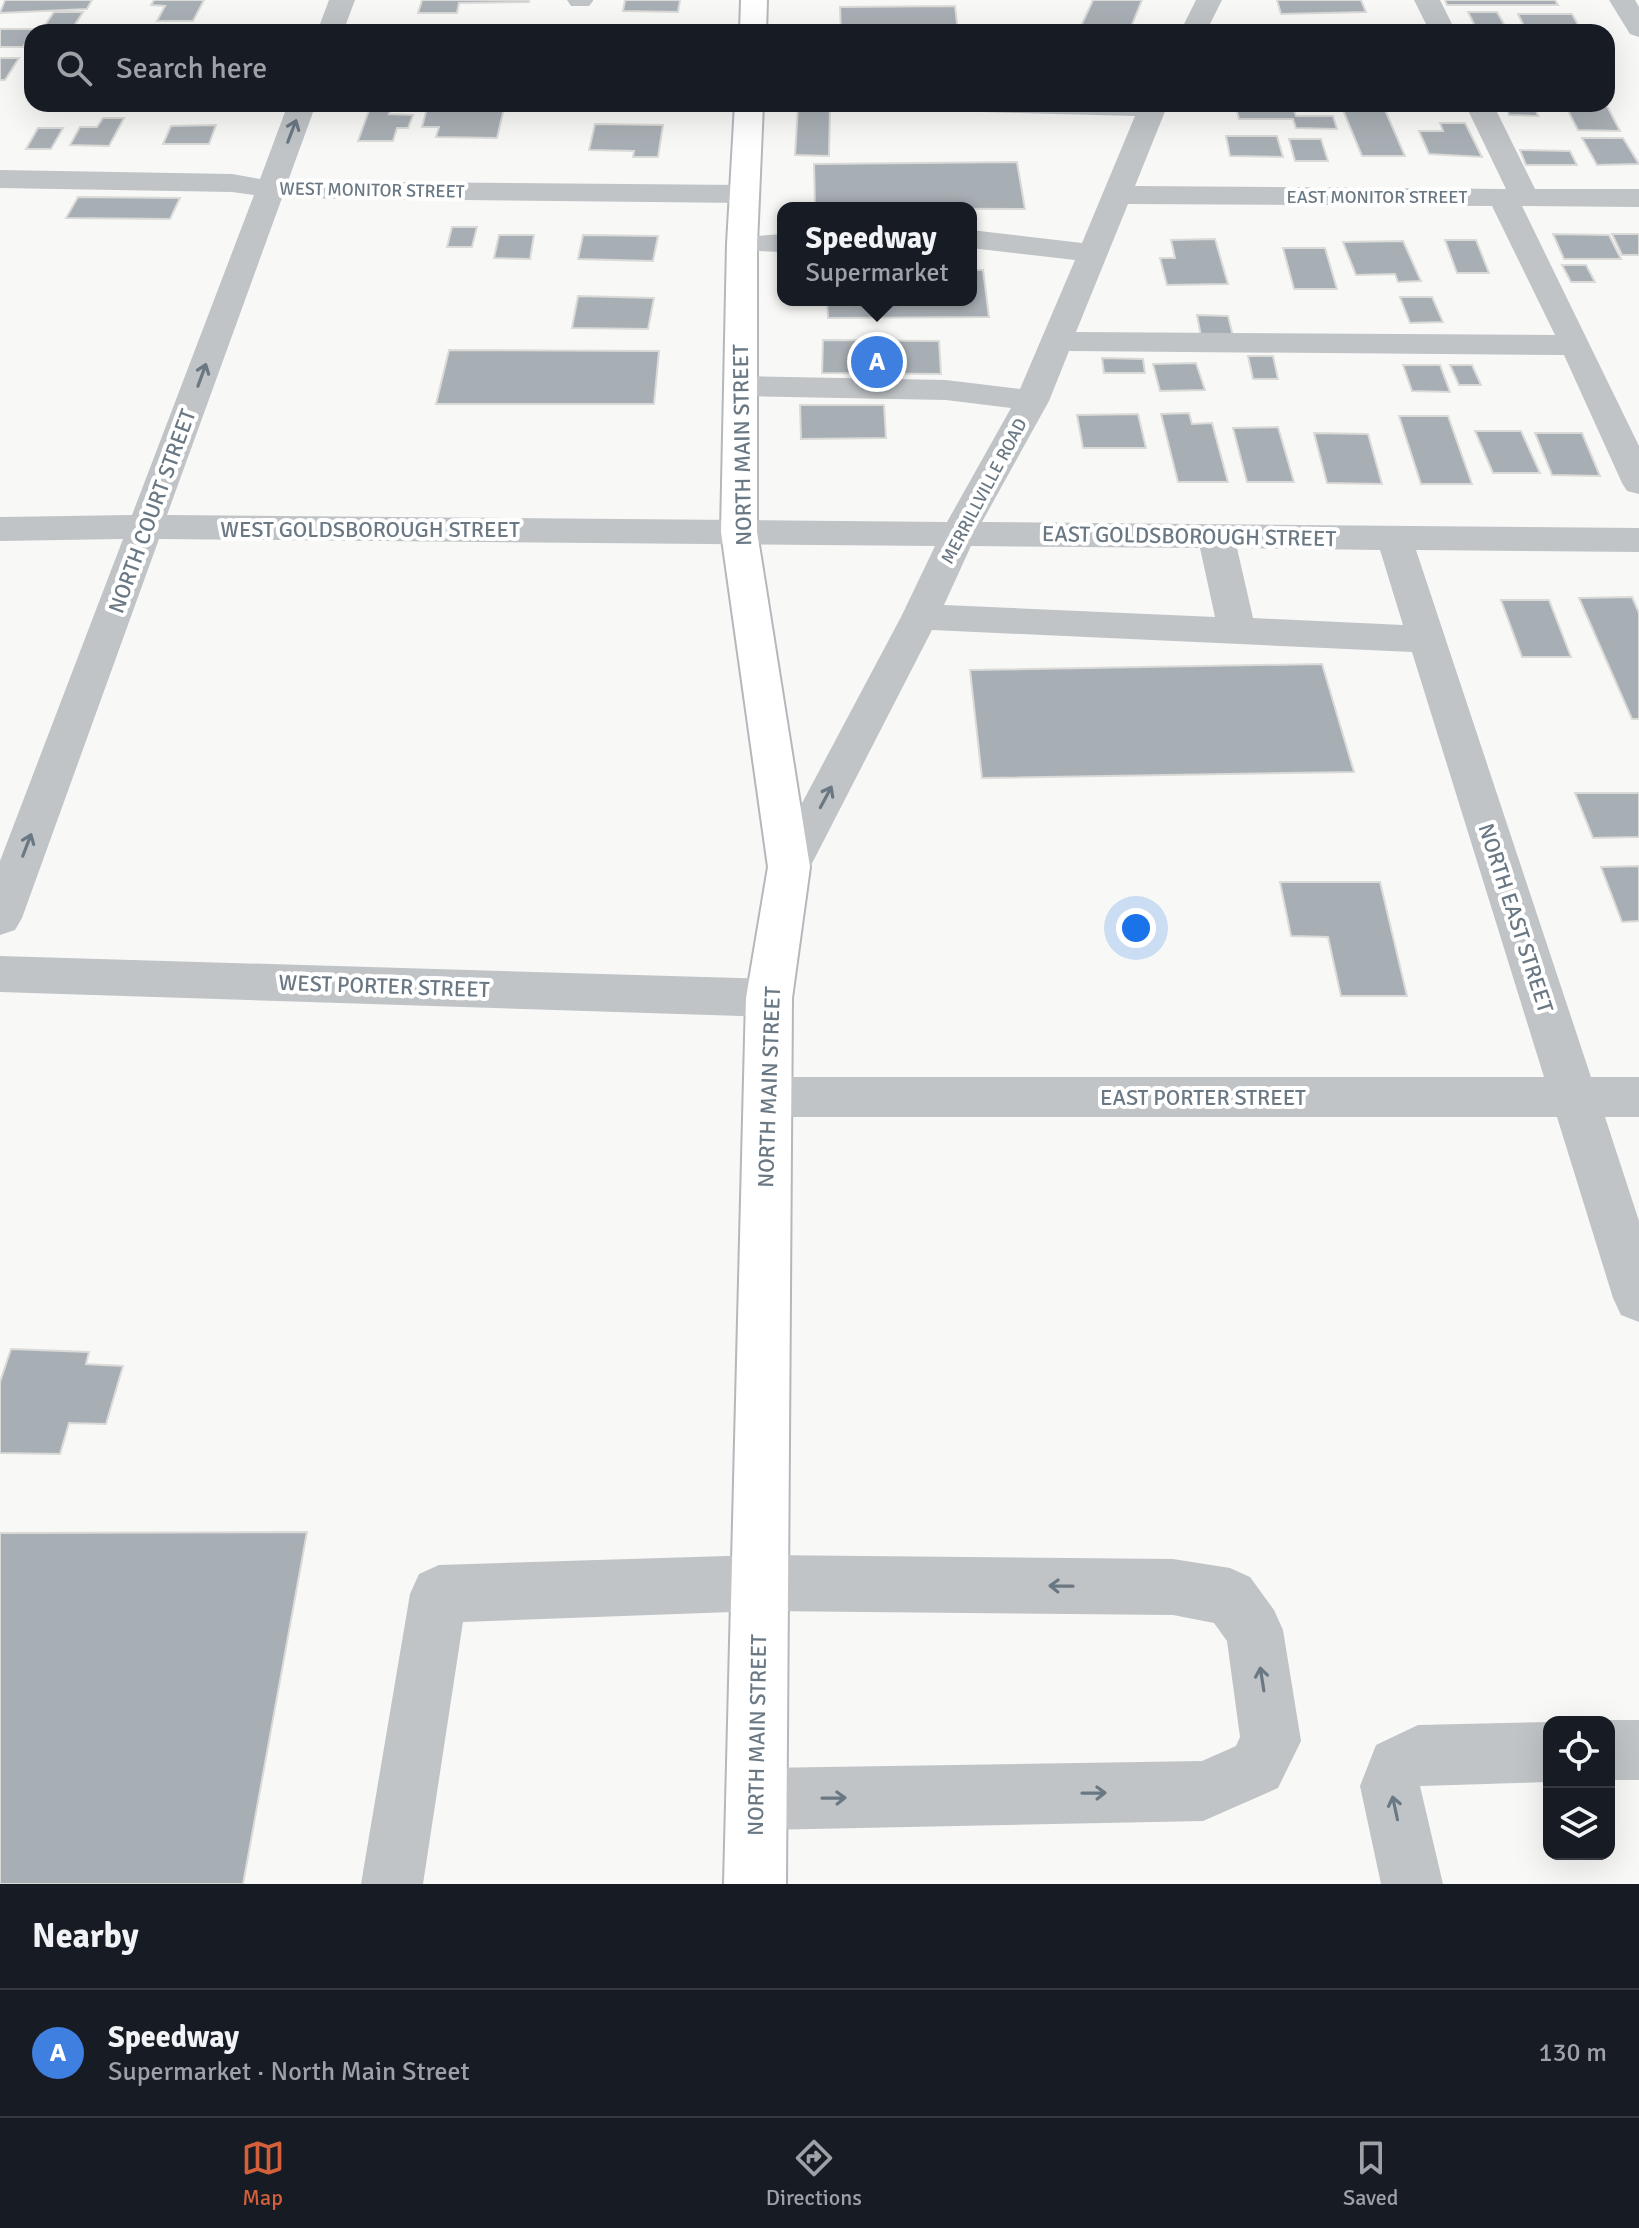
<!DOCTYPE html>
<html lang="en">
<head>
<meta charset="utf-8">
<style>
  body { margin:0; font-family:Signika,sans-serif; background:#242831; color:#f1f3f6 }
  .controls { position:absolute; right:24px; bottom:24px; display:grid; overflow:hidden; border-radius:16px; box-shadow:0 8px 32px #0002 }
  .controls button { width:72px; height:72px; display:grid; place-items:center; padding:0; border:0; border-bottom:2px solid #363941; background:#171b24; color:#f1f3f6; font:40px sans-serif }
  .you { position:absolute; left:1136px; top:928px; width:28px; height:28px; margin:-20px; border:6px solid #fff; border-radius:50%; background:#1a73e8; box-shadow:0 0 0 12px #1a73e833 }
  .badge { display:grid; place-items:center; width:52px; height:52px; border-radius:50%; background:#d3603a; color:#fff; font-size:26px; font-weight:700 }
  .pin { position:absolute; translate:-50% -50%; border:4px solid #fff; box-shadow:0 2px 8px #0006 }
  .popup { position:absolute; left:777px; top:202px; width:200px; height:104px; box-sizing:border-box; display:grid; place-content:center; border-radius:16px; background:#171b24; filter:drop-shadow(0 2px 6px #0005); font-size:26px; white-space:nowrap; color:#9ea1a6 }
  .popup b { font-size:30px; color:#f1f3f6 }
  .popup::after { content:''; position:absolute; left:50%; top:100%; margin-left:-16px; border:16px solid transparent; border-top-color:#171b24 }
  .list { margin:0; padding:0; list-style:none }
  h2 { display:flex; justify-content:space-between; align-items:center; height:104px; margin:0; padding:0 32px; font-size:34px }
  h2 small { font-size:26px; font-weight:400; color:#9ea1a6 }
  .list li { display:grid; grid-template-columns:52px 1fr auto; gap:24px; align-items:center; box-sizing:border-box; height:128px; padding:0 32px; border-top:2px solid #363941 }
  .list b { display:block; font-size:30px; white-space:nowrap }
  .list p { margin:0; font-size:26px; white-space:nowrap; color:#9ea1a6 }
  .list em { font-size:26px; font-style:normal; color:#9ea1a6 }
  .icon { flex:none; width:44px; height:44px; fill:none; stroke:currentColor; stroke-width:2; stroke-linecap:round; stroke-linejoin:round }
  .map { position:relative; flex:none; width:1639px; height:1884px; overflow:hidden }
  .search { position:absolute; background:#171b24; box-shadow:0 8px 32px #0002; left:24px; right:24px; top:24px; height:88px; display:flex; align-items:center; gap:20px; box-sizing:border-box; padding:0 28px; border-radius:24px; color:#9ea1a6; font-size:30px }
  .sheet { height:232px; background:#171b24 }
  nav { display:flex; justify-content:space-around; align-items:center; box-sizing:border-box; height:112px; border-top:2px solid #363941; background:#171b24; font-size:22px; color:#9ea1a6 }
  nav a { display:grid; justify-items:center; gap:4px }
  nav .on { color:#d3603a }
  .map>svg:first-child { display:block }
  .building { fill:#a8afb4; stroke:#dadad8; stroke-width:2 }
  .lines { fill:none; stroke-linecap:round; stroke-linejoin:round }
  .major-casing { stroke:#b4b8bb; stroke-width:4 }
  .minor { fill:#c0c4c7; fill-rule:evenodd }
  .major { fill:#fff; fill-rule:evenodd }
  .oneway { stroke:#6a7884 }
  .labels { text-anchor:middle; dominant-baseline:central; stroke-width:8; stroke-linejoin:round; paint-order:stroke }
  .far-street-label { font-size:18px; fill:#6a7884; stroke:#fff }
  .street-label { font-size:22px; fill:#6a7884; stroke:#fff }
</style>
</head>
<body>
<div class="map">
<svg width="1639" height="1884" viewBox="0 0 1639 1884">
  <rect width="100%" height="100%" fill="#f8f8f6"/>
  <g class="building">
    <path d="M5,0H92L87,9L0,13Z"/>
    <path d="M154,0H204L193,21H157L165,6L151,5Z"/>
    <path d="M422,0H529V2L459,3L457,13H418Z"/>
    <path d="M625,0H680L678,12L623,11Z"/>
    <path d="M1093,0H1142L1129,32L1081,26Z"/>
    <path d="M1277,0H1361L1366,12L1281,14Z"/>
    <path d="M1445,0H1555L1558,5H1447Z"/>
    <path d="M955,6L958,32H841L840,7Z"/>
    <path d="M54,12H83L72,29L43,28Z"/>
    <path d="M1468,12H1497L1505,26H1475Z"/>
    <path d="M1518,14H1572L1582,32H1527Z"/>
    <path d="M0,29H34L23,47H0Z"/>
    <path d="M1280,30L1382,31L1383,32H1281Z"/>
    <path d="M0,58H19L5,80H0Z"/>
    <path d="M458,104H505L497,138L436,137L439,127H422L427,108H457Z"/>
    <path d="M1235,104H1292L1296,116H1333L1337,129L1296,128L1293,119H1239Z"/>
    <path d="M1505,104L1534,106L1538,116L1509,115Z"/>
    <path d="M371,105L393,106L389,114L413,115L408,128H397L393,141H358Z"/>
    <path d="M1565,105L1607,106L1620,131L1578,130Z"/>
    <path d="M798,106H830L829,156L795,155Z"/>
    <path d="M1343,110H1385L1405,156H1362Z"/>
    <path d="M103,118H124L109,146L70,145L80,127H97Z"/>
    <path d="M1440,123H1465L1482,157L1429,154L1419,131H1443Z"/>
    <path d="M595,124L663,125L658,157H633L634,151L589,150Z"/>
    <path d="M216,125L209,144H163L171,126Z"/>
    <path d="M38,128H63L51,149H26Z"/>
    <path d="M1226,136H1277L1283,157L1230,156Z"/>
    <path d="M1582,138H1623L1639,164L1597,165Z"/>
    <path d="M1289,139H1321L1328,161H1295Z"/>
    <path d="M1520,150L1570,151L1577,165H1526Z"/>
    <path d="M1017,162L1025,209L815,208L814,164Z"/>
    <path d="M78,197L180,198L170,219L66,218Z"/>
    <path d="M452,227H477L472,247H447Z"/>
    <path d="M1553,234L1609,235L1621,259H1564Z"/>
    <path d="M1612,234H1639V255H1622Z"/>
    <path d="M499,235H534L530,259L494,258Z"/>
    <path d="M583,235L658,236L653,261L578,259Z"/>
    <path d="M1215,239L1228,284L1167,285L1160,258H1175L1171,240Z"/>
    <path d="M1445,240H1476L1489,273H1457Z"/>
    <path d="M1403,241L1421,281L1398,282L1395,274L1356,275L1343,242Z"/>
    <path d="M1283,248H1325L1337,289H1294Z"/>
    <path d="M1562,265H1586L1595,282H1571Z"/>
    <path d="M971,270H983L989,317L828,318L827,300H971Z"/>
    <path d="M578,296L654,298L648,329L572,328Z"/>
    <path d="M1400,297H1432L1443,322L1410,323Z"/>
    <path d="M1197,315L1228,316L1233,336H1201Z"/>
    <path d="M823,340L939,341L941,374L822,373Z"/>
    <path d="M449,350L659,351L654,404H436Z"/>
    <path d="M1248,356H1273L1278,379H1253Z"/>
    <path d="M1102,358L1143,359L1145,373H1104Z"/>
    <path d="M1196,363L1205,390L1160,391L1153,364Z"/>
    <path d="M1403,365H1440L1450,392L1412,391Z"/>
    <path d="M1450,365H1472L1481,385H1459Z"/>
    <path d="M800,405H884L886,438L801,439Z"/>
    <path d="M1189,413L1192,424L1212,423L1228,482H1178L1161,414Z"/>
    <path d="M1138,414L1146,448H1083L1077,415Z"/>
    <path d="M1399,416H1448L1472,484H1421Z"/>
    <path d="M1278,427L1294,482H1247L1233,428Z"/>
    <path d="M1475,431H1521L1540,473H1493Z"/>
    <path d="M1314,433L1368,434L1382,484L1327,483Z"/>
    <path d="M1535,433H1582L1600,476L1552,475Z"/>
    <path d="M1632,597L1639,613V719H1632L1579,598Z"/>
    <path d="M1501,600H1549L1571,657H1522Z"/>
    <path d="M1322,664L1354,772L982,778L970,670Z"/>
    <path d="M1575,793H1639V837L1593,838Z"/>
    <path d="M1639,866V921L1622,922L1601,867Z"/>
    <path d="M1280,882H1380L1407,996H1341L1328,937L1291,936Z"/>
    <path d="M11,1349L89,1352L86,1364L123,1366L106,1424L69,1423L60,1454L0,1453V1382Z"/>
    <path d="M307,1532L243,1884H0V1533Z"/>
  </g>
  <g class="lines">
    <defs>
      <g id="major">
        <path d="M741,0H767L766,32H740Z"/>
        <path d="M735,104H763L757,244V532L810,867L792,998L786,1884H724L746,998L768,867L721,532L727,244Z"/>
      </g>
    </defs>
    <use href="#major" class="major-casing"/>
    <g class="minor">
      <path d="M329,0H355L343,32H317Z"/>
      <path d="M567,0H593V1L589,6H571Z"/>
      <path d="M1196,0H1222L1206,32H1180Z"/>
      <path d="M1414,0H1440L1456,32H1430Z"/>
      <path d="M1609,0H1635L1639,7V37L1630,34Z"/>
      <path d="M288,104H316L288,181L744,185L754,188L759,194L754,200L744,203L282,198L167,515L947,522L1011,408L946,400L740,396L728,393L724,386L728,379L740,376L946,380L1020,389L1075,260L971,248V230L1082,243L1135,116L982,112L972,110L968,104H1168L1135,186L1506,189L1465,104H1493L1535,189H1639V207L1522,206L1639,446V494L1627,491L1622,483L1564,355L1069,351L1049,401L982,522L1639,528V552L1416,550L1591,1077H1639V1117H1605L1639,1221V1322L1621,1315L1613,1298L1557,1117H767L750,1111L743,1097L750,1083L767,1077H1544L1412,652L932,630L804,879L789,884L774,879L768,867L901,617L935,546L159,539L22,918L15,930L0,935V861L123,539L0,541V517L132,515L254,195L232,192L0,188V170L232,174L260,179ZM1128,204L1492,206L1555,335L1076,332ZM971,546L1200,548L1215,617L944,605ZM1237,548L1380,550L1403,625L1253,618Z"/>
      <path d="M783,234V252L731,250L727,244L731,238Z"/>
      <path d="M0,956L769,979L785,985L792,998L785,1011L769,1017L0,992Z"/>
      <path d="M759,1555L1173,1559L1230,1568L1250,1577L1274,1610L1283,1630L1301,1741L1278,1788L1203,1821L756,1830L734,1821L725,1799L734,1777L756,1768L1202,1761L1236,1746L1240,1737L1227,1641L1214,1623L1173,1615L759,1611L463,1622L423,1884H361L410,1594L419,1574L439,1565Z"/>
      <path d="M1609,1720H1639V1780H1609V1722H1604Z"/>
      <path d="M1549,1722V1782L1420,1786L1443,1884H1381L1360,1786L1376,1745L1418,1725Z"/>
    </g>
    <use href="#major" class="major"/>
  </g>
  <defs><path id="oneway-shaft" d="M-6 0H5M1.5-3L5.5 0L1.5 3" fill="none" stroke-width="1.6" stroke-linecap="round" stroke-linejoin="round" transform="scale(2)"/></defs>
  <g class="oneway">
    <use href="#oneway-shaft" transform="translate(292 131) rotate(-69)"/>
    <use href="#oneway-shaft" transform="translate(202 375) rotate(-70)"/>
    <use href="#oneway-shaft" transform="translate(826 797) rotate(-62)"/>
    <use href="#oneway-shaft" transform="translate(27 845) rotate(-69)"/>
    <use href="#oneway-shaft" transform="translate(1061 1586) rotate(-179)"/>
    <use href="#oneway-shaft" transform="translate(1262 1679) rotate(-99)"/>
    <use href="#oneway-shaft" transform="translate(1094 1793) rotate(-1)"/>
    <use href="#oneway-shaft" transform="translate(834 1798) rotate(-1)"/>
    <use href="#oneway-shaft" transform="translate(1395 1808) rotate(-102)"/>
  </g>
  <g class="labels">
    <g class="far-street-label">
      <text transform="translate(372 190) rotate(1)">WEST MONITOR STREET</text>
      <text x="1377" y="197">EAST MONITOR STREET</text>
      <text transform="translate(984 491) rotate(-62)">MERRILLVILLE ROAD</text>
    </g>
    <g class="street-label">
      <text transform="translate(742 445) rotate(-91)">NORTH MAIN STREET</text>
      <text transform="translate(152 511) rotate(-70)">NORTH COURT STREET</text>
      <text x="370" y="529">WEST GOLDSBOROUGH STREET</text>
      <text transform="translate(1189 536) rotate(1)">EAST GOLDSBOROUGH STREET</text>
      <text transform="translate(1516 918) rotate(72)">NORTH EAST STREET</text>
      <text transform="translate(384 986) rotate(2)">WEST PORTER STREET</text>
      <text transform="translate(769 1087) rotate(-88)">NORTH MAIN STREET</text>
      <text x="1203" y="1097">EAST PORTER STREET</text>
      <text transform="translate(757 1735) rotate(-89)">NORTH MAIN STREET</text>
    </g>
  </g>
</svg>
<div class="controls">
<button><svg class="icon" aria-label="locate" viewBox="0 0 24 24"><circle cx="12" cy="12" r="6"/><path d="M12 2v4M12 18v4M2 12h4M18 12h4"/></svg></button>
<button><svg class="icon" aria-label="layers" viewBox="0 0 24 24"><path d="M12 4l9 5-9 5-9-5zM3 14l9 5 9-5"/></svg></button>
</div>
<div class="you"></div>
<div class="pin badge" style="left:877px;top:362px;background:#3f7fe0">A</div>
<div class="popup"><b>Speedway</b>Supermarket</div>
<div class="search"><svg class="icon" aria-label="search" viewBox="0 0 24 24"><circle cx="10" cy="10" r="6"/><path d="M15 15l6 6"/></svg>Search here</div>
</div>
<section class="sheet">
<h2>Nearby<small></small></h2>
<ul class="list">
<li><span class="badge" style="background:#3f7fe0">A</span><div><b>Speedway</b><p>Supermarket · North Main Street</p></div><em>130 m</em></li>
</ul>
</section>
<nav>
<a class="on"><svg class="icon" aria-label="map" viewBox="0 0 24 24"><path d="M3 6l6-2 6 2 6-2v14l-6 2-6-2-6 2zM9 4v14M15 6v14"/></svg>Map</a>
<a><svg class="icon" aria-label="directions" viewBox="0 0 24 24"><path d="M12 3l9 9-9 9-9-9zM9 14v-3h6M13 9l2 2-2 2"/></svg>Directions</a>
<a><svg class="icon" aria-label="saved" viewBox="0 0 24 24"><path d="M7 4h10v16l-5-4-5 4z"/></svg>Saved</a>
</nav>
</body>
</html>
